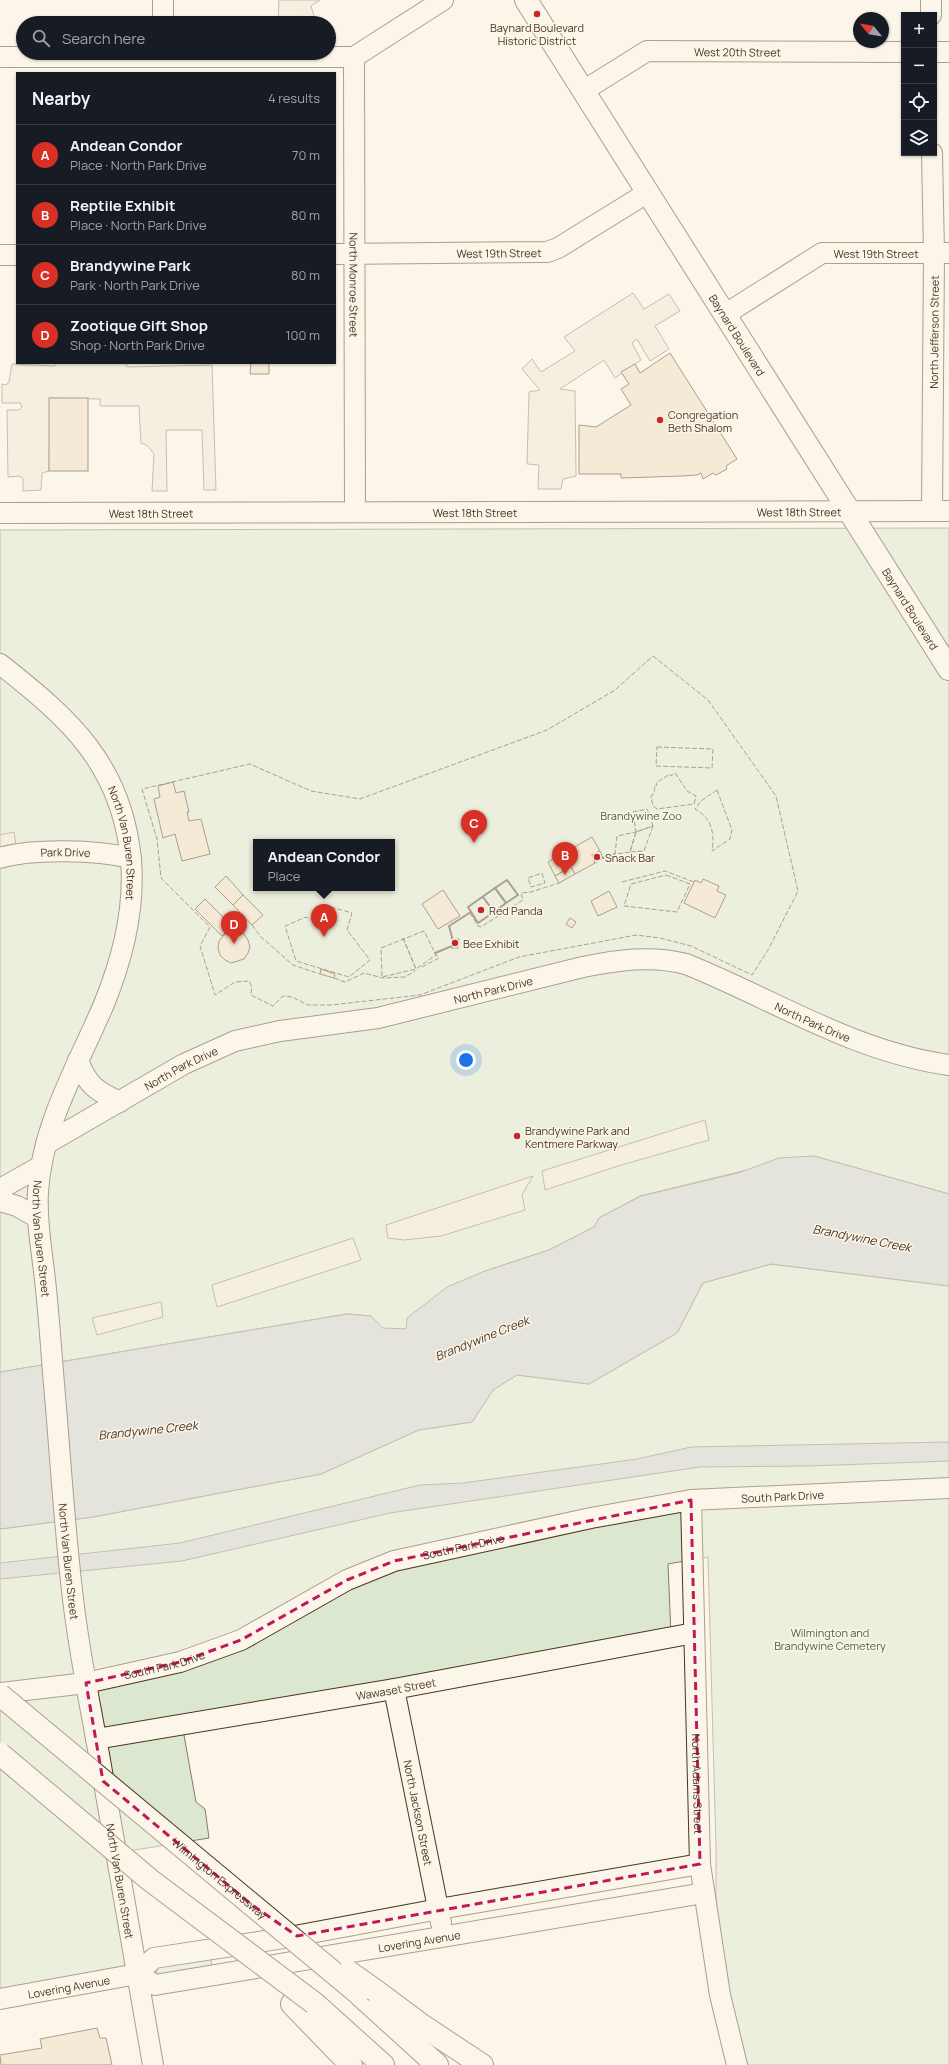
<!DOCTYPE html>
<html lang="en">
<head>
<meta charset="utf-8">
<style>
  body { margin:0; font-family:Manrope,sans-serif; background:#20242c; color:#f1f3f6 }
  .controls { position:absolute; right:12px; top:12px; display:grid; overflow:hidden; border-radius:0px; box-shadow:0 1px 3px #0004 }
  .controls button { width:36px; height:36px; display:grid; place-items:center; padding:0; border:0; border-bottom:1px solid #363941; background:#171b24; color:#f1f3f6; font:20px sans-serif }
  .compass { position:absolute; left:853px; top:12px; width:36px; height:36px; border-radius:50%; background:#171b24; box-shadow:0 1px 3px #0004; rotate:300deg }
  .you { position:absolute; left:466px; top:1060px; width:14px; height:14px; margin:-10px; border:3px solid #fff; border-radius:50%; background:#1a73e8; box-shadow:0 0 0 6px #1a73e833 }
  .badge { display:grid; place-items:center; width:26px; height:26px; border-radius:50%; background:#d93025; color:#fff; font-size:13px; font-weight:700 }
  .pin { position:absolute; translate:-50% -33px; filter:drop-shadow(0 1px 2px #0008) }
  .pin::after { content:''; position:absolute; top:21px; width:14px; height:12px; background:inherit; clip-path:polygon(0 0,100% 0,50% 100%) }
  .popup { position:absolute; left:253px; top:839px; width:142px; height:52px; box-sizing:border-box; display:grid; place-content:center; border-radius:0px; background:#171b24; filter:drop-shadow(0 1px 3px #0005); font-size:13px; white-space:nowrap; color:#9ea1a6 }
  .popup b { font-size:15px; color:#f1f3f6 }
  .popup::after { content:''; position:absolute; left:50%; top:100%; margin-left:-8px; border:8px solid transparent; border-top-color:#171b24 }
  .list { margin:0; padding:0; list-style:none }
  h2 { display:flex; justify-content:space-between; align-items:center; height:52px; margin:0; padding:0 16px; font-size:17px }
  h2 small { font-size:13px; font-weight:400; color:#9ea1a6 }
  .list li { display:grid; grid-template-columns:26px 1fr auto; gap:12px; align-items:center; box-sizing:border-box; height:60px; padding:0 16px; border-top:1px solid #363941 }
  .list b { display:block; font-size:15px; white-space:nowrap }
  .list p { margin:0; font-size:13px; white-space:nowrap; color:#9ea1a6 }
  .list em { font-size:13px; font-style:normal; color:#9ea1a6 }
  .icon { flex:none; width:22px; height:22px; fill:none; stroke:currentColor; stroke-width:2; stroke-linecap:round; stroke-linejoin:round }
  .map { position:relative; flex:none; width:949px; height:2065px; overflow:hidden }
  .search { position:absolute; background:#171b24; box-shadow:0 1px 3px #0004; left:16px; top:16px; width:320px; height:44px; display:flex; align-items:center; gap:10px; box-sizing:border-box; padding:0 14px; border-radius:22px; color:#9ea1a6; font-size:15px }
  .panel { position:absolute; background:#171b24; box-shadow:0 1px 3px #0004; left:16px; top:72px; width:320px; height:292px; border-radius:0px }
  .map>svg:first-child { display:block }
  .green { fill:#dce7d0; stroke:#887966; fill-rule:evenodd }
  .parking { fill:#ede7d9; stroke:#887966 }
  .water { fill:#c9cecd; stroke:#887966 }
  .building { fill:#ecdcbc; stroke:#4a3520 }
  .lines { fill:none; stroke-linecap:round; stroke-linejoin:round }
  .minor-casing { stroke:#4a3520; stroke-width:22 }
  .major-casing { stroke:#4a3520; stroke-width:24 }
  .highway-casing { stroke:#4a3520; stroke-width:24 }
  .minor { stroke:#fbf6e9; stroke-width:20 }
  .major { stroke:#fbf6e9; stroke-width:22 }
  .highway { stroke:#fbf6e9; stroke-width:22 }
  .highway-bridge-casing { stroke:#4a3520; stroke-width:24; stroke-linecap:butt }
  .highway-bridge { stroke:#fbf6e9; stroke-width:22 }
  .fence { stroke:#4a3520; stroke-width:1; stroke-dasharray:5 2; stroke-linecap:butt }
  .wall { stroke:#4a3520; stroke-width:2 }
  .marked { fill:none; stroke:#c2185b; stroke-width:3; stroke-dasharray:8 5; stroke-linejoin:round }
  .poi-dot { fill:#c62828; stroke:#fbf6e9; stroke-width:1.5 }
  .labels { text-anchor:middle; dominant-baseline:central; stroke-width:3; stroke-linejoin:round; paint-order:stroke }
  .poi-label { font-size:11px; fill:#4a3520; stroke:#fbf6e9; text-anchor:start }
  .street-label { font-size:11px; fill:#4a3520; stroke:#fbf6e9 }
  .park-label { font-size:11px; fill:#436837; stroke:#fbf6e9 }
  .water-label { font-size:12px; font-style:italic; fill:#4a3520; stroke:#fbf6e9 }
</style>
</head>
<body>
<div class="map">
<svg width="949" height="2065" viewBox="0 0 949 2065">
  <rect width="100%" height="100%" fill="#fbf6e9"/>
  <g class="green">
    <path d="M949,528V1194L814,1156L755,1168L640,1196L599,1218L594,1227L549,1250L485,1271L407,1329H383L371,1316L347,1314L0,1372V530ZM256,842H392V888H256Z"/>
    <path d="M771,1264L949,1286V2065H743L716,1943V1848L708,1557L668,1564L671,1636L182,1724L196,1802L205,1809L209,1838L116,1853L137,1974L0,1999V1529L93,1517L321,1474L419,1430L472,1422L493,1390L517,1375L589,1384L677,1333L703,1283Z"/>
    <path d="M211,1958L212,1970L157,1975V1969L160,1967Z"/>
  </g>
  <g class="parking">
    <path d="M279,0H320L311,6L316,23H300L299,16L278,23Z"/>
    <path d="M633,293L644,309L669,294L680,311L655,326L669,349L650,361L637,339L632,343L641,360L615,378L604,360L560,389L575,391L576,476L563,479L561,489H538L539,465L527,464L529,392L540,390L522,369L532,359L541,372L575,351L564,337Z"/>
    <path d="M55,363H126L127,367L212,365L216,490H204L202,430H166L167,491H152L154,454L148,446L141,443L139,406H100V399L50,398L49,471L42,473L41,490L23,491V479L20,476L8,477L7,410H19L22,407L20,403H2V384L6,385L9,382L12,364L55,366Z"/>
    <path d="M14,832L16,846L0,849V835Z"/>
    <path d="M705,1120L709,1140L618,1166L545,1190L542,1171Z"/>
    <path d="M533,1176L522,1195L525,1210L441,1236L404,1240L388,1238L386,1225Z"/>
    <path d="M353,1238L361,1260L217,1307L212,1285Z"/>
    <path d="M161,1302L163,1317L97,1335L92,1318Z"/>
  </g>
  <g class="water">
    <path d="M814,1156L949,1194V1286L771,1264L703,1283L677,1333L589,1384L517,1375L493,1390L472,1422L419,1430L321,1474L93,1517L0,1529V1372L347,1314L371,1316L383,1328L406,1329L407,1318L447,1287L485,1271L549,1250L594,1227L599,1218L641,1196L738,1173L779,1158Z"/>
    <path d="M949,1442V1461L809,1466L700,1467L390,1513L182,1561L0,1579V1563L180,1543L420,1485L463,1483L637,1459L691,1447Z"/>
  </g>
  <g class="building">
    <path d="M670,353L737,459L726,466L727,469L716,475L713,473L703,479L701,473L697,475L682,476L621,478V474H579V425L596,427L631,405L621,389L629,384L621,372L635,364L640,373Z"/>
    <path d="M251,363H269V374H250Z"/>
    <rect x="49" y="398" width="39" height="73"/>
    <path d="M173,782L176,793L184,791L189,812H187L189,821L201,819L210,854L182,861L175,834L163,838L154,799L160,797L158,786Z"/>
    <path d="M592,837L600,851L592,855L595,863L575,874L571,867L555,876L548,862Z"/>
    <path d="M600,851L603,858L595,863L592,855Z"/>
    <path d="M571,867L575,874L559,883L555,876Z"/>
    <path d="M226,876L243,895L233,905L215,887Z"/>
    <path d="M703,879L719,886L717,891L726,895L715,918L684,903L695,880L701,883Z"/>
    <path d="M443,890L460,916L438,929L422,904Z"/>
    <path d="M609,891L617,907L598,916L591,901Z"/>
    <path d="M243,895L263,915L252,925L233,905Z"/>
    <path d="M205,899L232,926L222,936L195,909Z"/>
    <path d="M570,918L576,922L572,928L566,924Z"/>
    <path d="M232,926L244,934L248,940L250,947L248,953L244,959L231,963L225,960L220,955L218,948L219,941Z"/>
    <path d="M454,939H459L458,948H451Z"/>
    <path d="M321,969L335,974L334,978L320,974Z"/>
    <path d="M97,2028L100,2038H106L112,2065H1L0,2055L42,2048L40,2039Z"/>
  </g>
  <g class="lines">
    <defs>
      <g id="minor">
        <path d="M163,0V23"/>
        <path d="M931,0V15"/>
        <path d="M934,52H949"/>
        <path d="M0,57H354L443,0"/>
        <path id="s1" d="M354,57L355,512"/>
        <path id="s2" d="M583,91L647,51L904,52"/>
        <path id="s3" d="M335,254L547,252L558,248L647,193"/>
        <path d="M0,255H17"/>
        <path id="s4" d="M724,315L822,253H949"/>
        <path id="s5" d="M932,511L934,253L932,153"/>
        <path id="s6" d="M0,513L949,511"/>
        <path id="s7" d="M0,664C70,719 122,765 131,860C135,908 122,960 104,1004C78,1065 42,1125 38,1192C36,1222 42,1251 45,1280C49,1315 51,1349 54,1384C60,1452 64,1522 72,1590C78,1649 91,1708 101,1766C118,1865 135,1965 153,2065"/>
        <path id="s8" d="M0,858C34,848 96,850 131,858"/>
        <path d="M78,1060C87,1085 96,1091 120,1102"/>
        <path id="s9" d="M46,1144L184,1064L235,1041L280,1031L378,1018L583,967C617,960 652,955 686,964C773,999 854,1052 949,1065"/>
        <path d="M0,1189L41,1166"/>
        <path d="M0,1201L17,1206L38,1218"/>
        <path id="s10" d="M691,1500L700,1864L720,1995L737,2065"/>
        <path id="s11" d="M394,1689L441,1923"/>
        <path id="s12" d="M0,1693L86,1683L180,1662L241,1640L347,1580L394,1561L591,1518L691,1500L949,1488"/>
        <path id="s13" d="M96,1739L394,1689L694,1633"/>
        <path id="s14" d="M137,1974L155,1985L704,1893"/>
        <path id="s15" d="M0,1999L137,1974L154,1958L284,1938L439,1909L700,1864"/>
      </g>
      <g id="major">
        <path id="s16" d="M526,0L949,669"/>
      </g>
      <g id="highway">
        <path d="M376,1991L423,2026L482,2065"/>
        <path d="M360,1995L437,2065"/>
        <path d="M314,2003L383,2065"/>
        <path d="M292,2004L351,2065"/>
      </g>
    </defs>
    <use href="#minor" class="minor-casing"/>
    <use href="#major" class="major-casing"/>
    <use href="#highway" class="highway-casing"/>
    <use href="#minor" class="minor"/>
    <use href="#major" class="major"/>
    <use href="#highway" class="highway"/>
    <defs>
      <g id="highway-bridge">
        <path id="s17" d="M0,1695L358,1993"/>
        <path d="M0,1754L150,1880L314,2003"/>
        <path d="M349,1972L376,1991"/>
      </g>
    </defs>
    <use href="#highway-bridge" class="highway-bridge-casing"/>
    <use href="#highway-bridge" class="highway-bridge"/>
    <g class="fence">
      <path d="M653,656L708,700L776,796L798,891L768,950L752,975L691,946L660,938L636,935L519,957L420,995L331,1005H308L292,997L283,996L273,1006L251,995L252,987L249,981L235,982L215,995L200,946L210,927L161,878L157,839L142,789L250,764L311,791L360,799L547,730L615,690Z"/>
      <path d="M657,747L713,749L712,768L656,766Z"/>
      <path d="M675,773L687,791L696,796L694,804L657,809L653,806L651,797L655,790L654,786L657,785L656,783L670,774L671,776Z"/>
      <path d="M717,790L732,830L730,839L712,851C715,834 712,818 695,809L701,801Z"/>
      <path d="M647,809L653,826L636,832L633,812Z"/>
      <path d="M653,826L644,851L630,852L636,832Z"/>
      <path d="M636,832L630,852L615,854L617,836Z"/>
      <path d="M542,873L545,883L531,887L528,878Z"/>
      <path d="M666,875L690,884L677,912L624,906L631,884Z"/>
      <path d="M622,882L665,871L694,882"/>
      <path d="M324,905L352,913L347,930L370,960L349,977L296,961L285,926L306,917L319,922Z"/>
      <path d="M470,913L478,926L481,927L523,900L521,893L531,892L559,883"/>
      <path d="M252,925L260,936L293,965L320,974"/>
      <path d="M403,938L416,969L436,955L424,931L381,948L382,977L416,969L403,938"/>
      <path d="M422,967L439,958L436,954"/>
      <path d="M334,978L345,982L364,973L383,978L405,977L415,971"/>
    </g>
    <g class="wall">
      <path d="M603,858L615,854"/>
      <path d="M507,880L518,895L506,903L495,888Z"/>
      <path d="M483,897L494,912L478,923L468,907L495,888L506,903L494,912L483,897"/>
      <path d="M453,941L449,926L471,912"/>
      <path d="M435,953L452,946"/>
    </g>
  </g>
  <path d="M0 0H949V2065H0ZM691,1500L700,1864L297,1936L252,1905L103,1781L86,1683L180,1662L241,1640L347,1580L394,1561Z" fill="#fbf6e9" fill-opacity=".55" fill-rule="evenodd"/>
  <path class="marked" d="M691,1500L700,1864L297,1936L252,1905L103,1781L86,1683L180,1662L241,1640L347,1580L394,1561Z"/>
  <g class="poi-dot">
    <circle cx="537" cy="14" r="4"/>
    <circle cx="660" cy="420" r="4"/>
    <circle cx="597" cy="857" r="4"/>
    <circle cx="481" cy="910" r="4"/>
    <circle cx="455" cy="943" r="4"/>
    <circle cx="517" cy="1136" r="4"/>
  </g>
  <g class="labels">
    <g class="poi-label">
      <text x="537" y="27" text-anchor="middle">Baynard Boulevard<tspan x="537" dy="13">Historic District</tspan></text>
      <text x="668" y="414">Congregation<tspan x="668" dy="13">Beth Shalom</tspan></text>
      <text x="605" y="857">Snack Bar</text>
      <text x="489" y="910">Red Panda</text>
      <text x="463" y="943">Bee Exhibit</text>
      <text x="525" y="1130">Brandywine Park and<tspan x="525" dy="13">Kentmere Parkway</tspan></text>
    </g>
    <g class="street-label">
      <text stroke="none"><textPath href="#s2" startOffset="166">West 20th Street</textPath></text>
      <text stroke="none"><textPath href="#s3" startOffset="164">West 19th Street</textPath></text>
      <text stroke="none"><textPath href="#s4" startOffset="170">West 19th Street</textPath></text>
      <text stroke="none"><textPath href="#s1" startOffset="228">North Monroe Street</textPath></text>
      <text stroke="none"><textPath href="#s5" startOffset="179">North Jefferson Street</textPath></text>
      <text stroke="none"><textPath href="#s16" startOffset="396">Baynard Boulevard</textPath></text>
      <text stroke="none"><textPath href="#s6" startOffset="799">West 18th Street</textPath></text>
      <text stroke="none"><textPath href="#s6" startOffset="475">West 18th Street</textPath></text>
      <text stroke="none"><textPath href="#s6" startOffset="151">West 18th Street</textPath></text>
      <text stroke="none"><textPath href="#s16" startOffset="720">Baynard Boulevard</textPath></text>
      <text stroke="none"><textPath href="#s7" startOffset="226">North Van Buren Street</textPath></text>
      <text stroke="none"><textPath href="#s8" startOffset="66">Park Drive</textPath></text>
      <text stroke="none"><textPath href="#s9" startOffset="479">North Park Drive</textPath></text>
      <text stroke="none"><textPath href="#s9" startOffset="815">North Park Drive</textPath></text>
      <text stroke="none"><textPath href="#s9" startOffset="155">North Park Drive</textPath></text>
      <text stroke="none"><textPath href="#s7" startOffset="639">North Van Buren Street</textPath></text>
      <text stroke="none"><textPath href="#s12" startOffset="815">South Park Drive</textPath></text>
      <text stroke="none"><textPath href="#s12" startOffset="491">South Park Drive</textPath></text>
      <text stroke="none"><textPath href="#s7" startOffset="963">North Van Buren Street</textPath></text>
      <text stroke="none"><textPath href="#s12" startOffset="167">South Park Drive</textPath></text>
      <text stroke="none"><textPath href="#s13" startOffset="304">Wawaset Street</textPath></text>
      <text stroke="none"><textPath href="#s10" startOffset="284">North Adams Street</textPath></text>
      <text stroke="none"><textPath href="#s11" startOffset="126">North Jackson Street</textPath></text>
      <text stroke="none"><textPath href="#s17" startOffset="286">Wilmington Expressway</textPath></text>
      <text stroke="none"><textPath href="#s7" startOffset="1287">North Van Buren Street</textPath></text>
      <text stroke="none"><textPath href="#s14" startOffset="289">Lovering Avenue</textPath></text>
      <text stroke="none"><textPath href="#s15" startOffset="70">Lovering Avenue</textPath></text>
    </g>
    <g class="park-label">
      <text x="641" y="815">Brandywine Zoo</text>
      <text x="830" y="1632">Wilmington and<tspan x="830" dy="13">Brandywine Cemetery</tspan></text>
    </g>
    <g class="water-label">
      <text transform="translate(862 1238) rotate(11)">Brandywine Creek</text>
      <text transform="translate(482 1338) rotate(-22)">Brandywine Creek</text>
      <text transform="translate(148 1430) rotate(-6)">Brandywine Creek</text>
    </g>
  </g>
</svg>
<div class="controls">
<button>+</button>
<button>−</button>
<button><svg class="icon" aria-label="locate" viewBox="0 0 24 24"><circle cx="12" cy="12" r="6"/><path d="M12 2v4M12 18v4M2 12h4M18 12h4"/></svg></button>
<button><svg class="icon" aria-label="layers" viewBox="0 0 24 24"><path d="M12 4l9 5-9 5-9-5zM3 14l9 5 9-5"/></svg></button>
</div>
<svg class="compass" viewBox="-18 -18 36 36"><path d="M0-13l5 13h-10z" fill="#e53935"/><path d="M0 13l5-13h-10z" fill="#9ea1a6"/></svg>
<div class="you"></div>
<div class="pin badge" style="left:324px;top:937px">A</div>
<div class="popup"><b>Andean Condor</b>Place</div>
<div class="pin badge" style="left:565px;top:875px">B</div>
<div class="pin badge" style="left:474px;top:843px">C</div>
<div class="pin badge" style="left:234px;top:944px">D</div>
<div class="search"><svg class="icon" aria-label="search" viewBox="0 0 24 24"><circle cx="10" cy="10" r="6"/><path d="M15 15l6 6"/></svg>Search here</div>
<section class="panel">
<h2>Nearby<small>4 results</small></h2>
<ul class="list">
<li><span class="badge">A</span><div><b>Andean Condor</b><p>Place · North Park Drive</p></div><em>70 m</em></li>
<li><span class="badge">B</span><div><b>Reptile Exhibit</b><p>Place · North Park Drive</p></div><em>80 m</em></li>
<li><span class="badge">C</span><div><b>Brandywine Park</b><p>Park · North Park Drive</p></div><em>80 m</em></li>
<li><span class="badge">D</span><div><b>Zootique Gift Shop</b><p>Shop · North Park Drive</p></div><em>100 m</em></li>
</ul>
</section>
</div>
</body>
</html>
